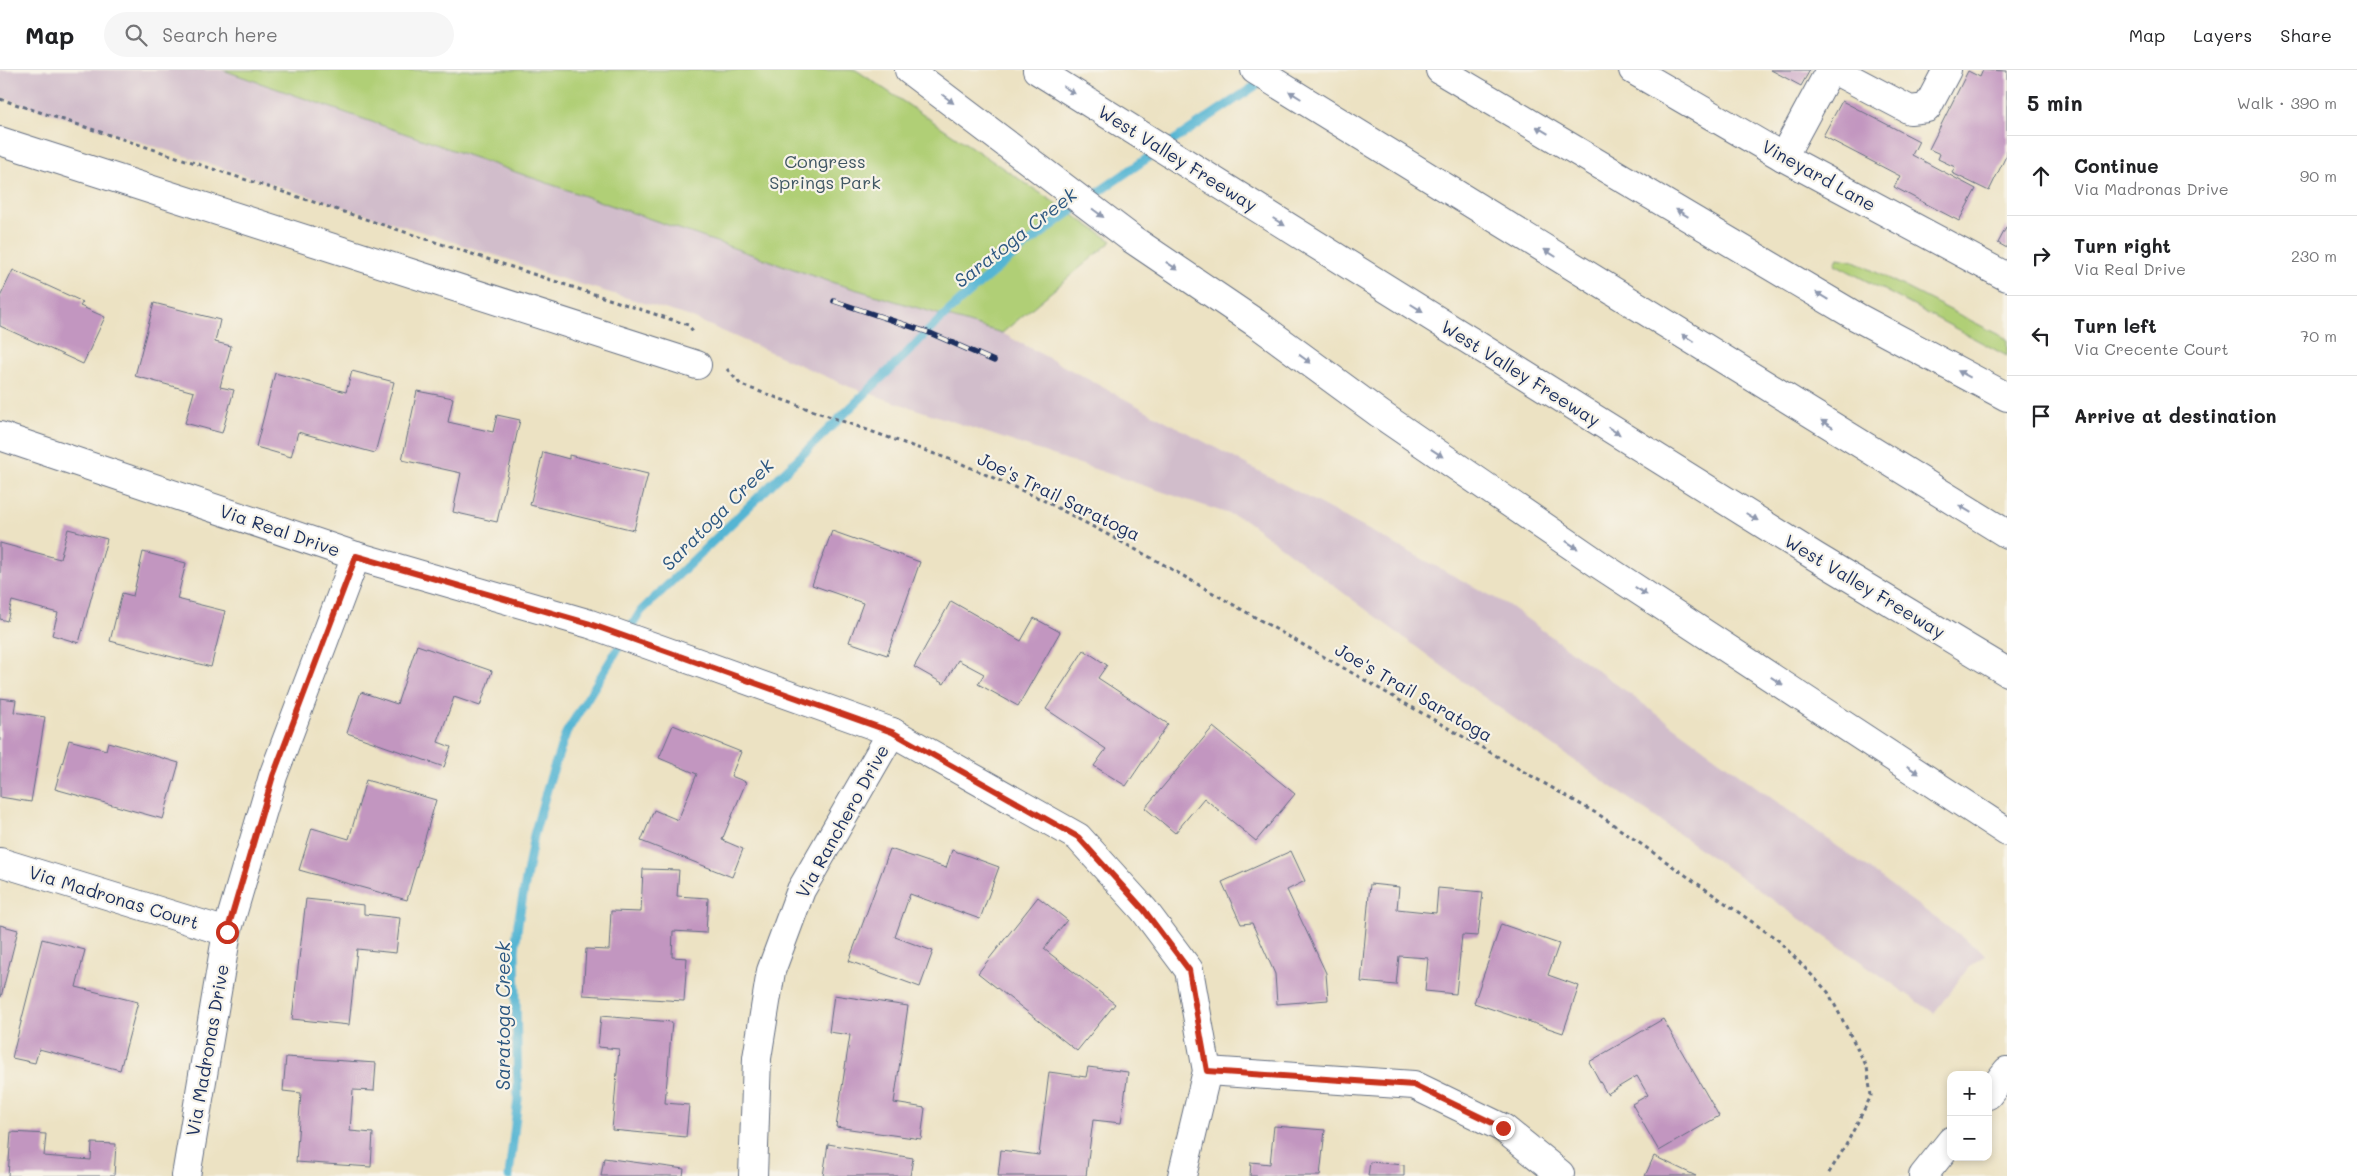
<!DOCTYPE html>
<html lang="en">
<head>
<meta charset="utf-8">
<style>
  body { margin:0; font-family:Mali,sans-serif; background:#f6f6f6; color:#202124 }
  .controls { position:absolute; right:15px; bottom:15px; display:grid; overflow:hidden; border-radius:10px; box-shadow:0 2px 8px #0003 }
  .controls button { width:45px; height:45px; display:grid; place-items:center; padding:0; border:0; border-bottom:1px solid #e0e0e0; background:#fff; color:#202124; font:25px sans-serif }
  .stop { position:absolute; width:15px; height:15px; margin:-11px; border:4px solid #c8321e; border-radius:50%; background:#fff }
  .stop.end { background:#c8321e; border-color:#fff; box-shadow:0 1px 5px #0008 }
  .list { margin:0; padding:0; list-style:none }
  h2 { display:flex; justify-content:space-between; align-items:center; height:65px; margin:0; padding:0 20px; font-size:21px }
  h2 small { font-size:16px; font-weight:400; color:#757577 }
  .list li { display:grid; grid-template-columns:32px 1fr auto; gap:15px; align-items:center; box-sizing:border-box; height:80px; padding:0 20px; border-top:1px solid #e0e0e0 }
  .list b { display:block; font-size:19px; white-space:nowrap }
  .list p { margin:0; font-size:16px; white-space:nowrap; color:#757577 }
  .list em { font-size:16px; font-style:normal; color:#757577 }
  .icon { flex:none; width:28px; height:28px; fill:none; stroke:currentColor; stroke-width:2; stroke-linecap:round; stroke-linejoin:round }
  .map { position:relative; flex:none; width:2007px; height:1106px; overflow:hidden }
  header { display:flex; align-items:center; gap:30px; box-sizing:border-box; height:70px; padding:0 25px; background:#fff; border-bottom:1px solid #e0e0e0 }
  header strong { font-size:24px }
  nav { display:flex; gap:28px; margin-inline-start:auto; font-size:18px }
  .search { width:350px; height:45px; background:#f6f6f6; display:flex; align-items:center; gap:12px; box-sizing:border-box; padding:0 18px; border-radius:28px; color:#757577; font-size:19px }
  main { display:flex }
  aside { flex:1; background:#fff }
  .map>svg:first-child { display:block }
  .industrial { fill:#d1bdcb }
  .green { fill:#b0cf76; stroke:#667f6a }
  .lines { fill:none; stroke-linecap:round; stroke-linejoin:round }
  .stream { stroke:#54b5d3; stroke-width:9 }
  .building { fill:#c296c0 }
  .minor-casing { stroke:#646e81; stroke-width:30 }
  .major-casing { stroke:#646e81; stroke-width:30 }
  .highway-casing { stroke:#646e81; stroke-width:30 }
  .path { stroke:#646e81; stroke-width:3; stroke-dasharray:4 4; stroke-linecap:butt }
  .minor { stroke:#fff; stroke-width:28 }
  .major { stroke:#fff; stroke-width:28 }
  .highway { stroke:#fff; stroke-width:28 }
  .rail-casing { stroke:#1b2f5e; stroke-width:5.5 }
  .rail { stroke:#f7f3e8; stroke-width:4; stroke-dasharray:11; stroke-linecap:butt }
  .oneway { fill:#8d97ae }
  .route { stroke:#c8321e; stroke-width:6 }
  .labels { text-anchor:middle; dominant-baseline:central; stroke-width:4.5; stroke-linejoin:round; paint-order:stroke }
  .street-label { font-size:18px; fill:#1b2f5e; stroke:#f7f3e8 }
  .park-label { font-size:18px; fill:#405764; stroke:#f7f3e8 }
  .water-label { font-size:19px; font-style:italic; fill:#2c5781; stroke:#f7f3e8 }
</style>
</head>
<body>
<header>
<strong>Map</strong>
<div class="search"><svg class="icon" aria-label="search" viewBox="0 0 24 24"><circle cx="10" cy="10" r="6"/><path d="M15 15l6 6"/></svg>Search here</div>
<nav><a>Map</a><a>Layers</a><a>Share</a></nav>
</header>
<main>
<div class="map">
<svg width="2007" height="1106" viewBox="0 0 2007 1106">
  <rect width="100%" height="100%" fill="#f7f3e8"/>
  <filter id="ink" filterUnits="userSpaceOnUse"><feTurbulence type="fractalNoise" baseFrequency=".02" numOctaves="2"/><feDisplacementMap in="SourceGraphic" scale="10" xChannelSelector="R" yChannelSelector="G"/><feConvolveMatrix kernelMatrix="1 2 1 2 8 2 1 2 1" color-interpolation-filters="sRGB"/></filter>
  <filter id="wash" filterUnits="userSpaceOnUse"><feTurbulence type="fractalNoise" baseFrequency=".0096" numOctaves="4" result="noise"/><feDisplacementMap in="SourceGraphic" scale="20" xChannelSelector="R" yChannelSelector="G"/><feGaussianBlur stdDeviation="1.12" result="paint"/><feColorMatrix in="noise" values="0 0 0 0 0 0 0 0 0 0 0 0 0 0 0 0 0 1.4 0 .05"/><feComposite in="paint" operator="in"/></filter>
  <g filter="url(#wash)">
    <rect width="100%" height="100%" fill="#ece2c3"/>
    <path class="industrial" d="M0,0H223L831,212L1002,263L1508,535L1986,885L1968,898L1934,943L1481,625L1244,449L850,317L688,246L543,203L513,191L0,27Z"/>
    <g class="green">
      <path d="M223,0H856L1112,171L1002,263L831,212Z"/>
      <path d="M1838,188L1854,191L2007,269V286L1835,194Z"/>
    </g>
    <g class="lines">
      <path class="stream" d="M509,1106L518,1029L515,881L518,853L534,765L550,709L566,663L641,541L907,283C1010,173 1140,94 1264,10"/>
    </g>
    <g id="blocks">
      <g class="building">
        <path d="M1771,0H1810L1801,16Z"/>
        <path d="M1983,0L2007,1V84L1989,121L1952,103L1955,97L1938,89L1940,84L1929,79L1968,1L1980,7Z"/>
        <path d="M1842,31L1919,71L1912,85L1976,119L1959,151L1894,117L1900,106L1823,66Z"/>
        <path d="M2007,156V178L1998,173Z"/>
        <path d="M13,200L83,232L80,236L105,247L83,294L0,256V227Z"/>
        <path d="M154,233L220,250L215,272L231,276L220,317L234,320L222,363L185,353L194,322L135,306Z"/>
        <path d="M352,301L394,312L375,383L298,362L291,387L256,377L275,303L346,322Z"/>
        <path d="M417,321L453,328L448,352L493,362L497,345L520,350L497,452L453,442L461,403L402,390Z"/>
        <path d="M543,382L569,389V385L648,404L634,460L530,435Z"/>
        <path d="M68,459L107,469L79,573L52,565L58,543L12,531L7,551L0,549V473L60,489Z"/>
        <path d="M832,461L920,492L887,585L849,572L863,533L812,515Z"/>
        <path d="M143,482L186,493L177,529L225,541L211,597L110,571L122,523L133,526Z"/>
        <path d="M951,531L1021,571L1034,548L1060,562L1018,636L978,614L984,604L958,590L944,614L914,597Z"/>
        <path d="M417,575L492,601L480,636L454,627L438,672L451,677L444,697L347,663L361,622L397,634Z"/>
        <path d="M1084,580L1107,595L1098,608L1168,654L1126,716L1094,696L1106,679L1046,639Z"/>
        <path d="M0,628L16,630L14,642L45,647L31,732L0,727Z"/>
        <path d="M673,655L741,682L731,706L746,712L722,770L743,779L732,807L641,771L654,740L678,750L697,704L659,688Z"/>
        <path d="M1213,657L1295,724L1256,771L1204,728L1175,763L1145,738Z"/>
        <path d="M69,670L106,680L108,672L179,693L163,749L55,719Z"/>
        <path d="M366,710L436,730L407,830L299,800L312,758L349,769Z"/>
        <path d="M890,779L946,798L952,780L999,797L980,849L910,824L895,867L933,881L920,917L849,891Z"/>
        <path d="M1291,781L1305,811L1287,820L1326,903L1328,930L1277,934L1275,904L1252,853L1241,854L1222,812Z"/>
        <path d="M643,799L679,800L677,826L708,828L706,863L673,861L672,887L687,888L684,931L583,925L586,879L609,880L611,841L641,842Z"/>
        <path d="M1370,814L1399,817L1397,839L1436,843L1438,818L1483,822L1478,866L1462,865L1456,924L1425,921L1428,888L1399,886L1396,915L1361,912Z"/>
        <path d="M1038,827L1067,850L1044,879L1115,934L1077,981L978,903Z"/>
        <path d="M306,829L364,835V844L400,848L396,883L357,879L349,955L292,949Z"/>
        <path d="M1501,854L1559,874L1548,905L1579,916L1563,963L1474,933Z"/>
        <path d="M0,855L18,860L1,927H0Z"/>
        <path d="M42,869L85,880L76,917L138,932L120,1000L39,979L35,993L12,988Z"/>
        <path d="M834,925L908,936L894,1033L925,1038L921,1069L836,1057L850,965L829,962Z"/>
        <path d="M601,946L672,952L665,1033L689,1035L686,1067L612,1060L619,979L598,977Z"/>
        <path d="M1663,949L1719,1046L1659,1081L1632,1034L1648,1025L1637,1006L1607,1024L1589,992Z"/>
        <path d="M286,987L376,993L374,1021L353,1020L350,1061L373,1063L371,1097L296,1092L301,1023L283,1021Z"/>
        <path d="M1088,997L1128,1002L1121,1053L1093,1050L1086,1106H998L1001,1080L1039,1085L1049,1002L1086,1007Z"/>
        <path d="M1274,1056L1325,1060L1320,1106H1250L1251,1092L1270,1094Z"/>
        <path d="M11,1062L46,1064L44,1086L91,1090L92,1073L116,1074L114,1106H8Z"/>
        <path d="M828,1074L913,1088L910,1106H823Z"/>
        <path d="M1654,1086L1696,1106H1645Z"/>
        <path d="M604,1088L684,1099L683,1106H601Z"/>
        <path d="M1370,1092L1404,1095V1106H1368Z"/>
      </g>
    </g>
  </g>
  <g filter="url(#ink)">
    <use href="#blocks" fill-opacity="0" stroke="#646e81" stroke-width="1"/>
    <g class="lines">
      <defs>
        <g id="minor">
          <path d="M1633,0L1783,87L2007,207"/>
          <path d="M1834,0L1910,40L1927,38L1947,0"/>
          <path d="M0,71L697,295"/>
          <path d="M1783,87L1830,0"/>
          <path d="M0,366L356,486L590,554L892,662L1078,767L1144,840L1189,900L1207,1001L1182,1106"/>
          <path d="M0,792L227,862"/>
          <path d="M1207,1001L1414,1015L1503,1058L1560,1104"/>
          <path d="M186,1106L227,862L273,706L356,486"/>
          <path d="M753,1106L757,988L771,901L801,820L892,662"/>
        </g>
        <g id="major">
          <path d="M1988,1025L2007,1001"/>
          <path d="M1923,1106L1951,1071"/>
        </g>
        <g id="highway">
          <path d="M909,0L1132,169L1256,253L1380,344L1600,495L2007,762"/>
          <path d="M1037,0L1816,487L2007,602"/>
          <path d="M1255,0L2007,464"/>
          <path d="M1440,0L1857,247L2007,327"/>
        </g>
      </defs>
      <use href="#minor" class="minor-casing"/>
      <use href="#major" class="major-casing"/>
      <use href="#highway" class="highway-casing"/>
      <g class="path">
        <path d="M0,29L688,255L693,261"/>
        <path d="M727,299L741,315L960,393L1041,429L1159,492L1601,746L1778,870L1828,922L1867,997L1871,1026L1845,1077L1827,1106"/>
      </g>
      <use href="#minor" class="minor"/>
      <use href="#major" class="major"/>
      <use href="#highway" class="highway"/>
      <defs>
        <path id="rail" d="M834,231L930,263L994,291"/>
      </defs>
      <use href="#rail" class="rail-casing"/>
      <use href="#rail" class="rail"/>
    </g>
    <defs><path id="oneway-solid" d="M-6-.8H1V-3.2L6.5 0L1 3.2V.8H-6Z" transform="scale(1.25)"/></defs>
    <g class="oneway">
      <use href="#oneway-solid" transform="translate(1069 20) rotate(32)"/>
      <use href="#oneway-solid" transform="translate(1295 25) rotate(-148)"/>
      <use href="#oneway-solid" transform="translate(948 29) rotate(37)"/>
      <use href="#oneway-solid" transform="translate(1542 60) rotate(-149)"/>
      <use href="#oneway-solid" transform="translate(1098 143) rotate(37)"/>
      <use href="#oneway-solid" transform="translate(1682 143) rotate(-149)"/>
      <use href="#oneway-solid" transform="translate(1279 152) rotate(32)"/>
      <use href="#oneway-solid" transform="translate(1550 183) rotate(-148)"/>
      <use href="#oneway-solid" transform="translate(1172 196) rotate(34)"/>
      <use href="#oneway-solid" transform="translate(1822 226) rotate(-149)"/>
      <use href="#oneway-solid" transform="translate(1417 238) rotate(32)"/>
      <use href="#oneway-solid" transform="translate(1688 268) rotate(-148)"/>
      <use href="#oneway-solid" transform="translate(1305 289) rotate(36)"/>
      <use href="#oneway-solid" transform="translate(1964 304) rotate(-152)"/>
      <use href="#oneway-solid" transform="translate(1827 354) rotate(-148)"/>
      <use href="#oneway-solid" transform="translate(1614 361) rotate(32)"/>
      <use href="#oneway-solid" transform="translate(1437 383) rotate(34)"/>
      <use href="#oneway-solid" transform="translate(1965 439) rotate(-149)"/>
      <use href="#oneway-solid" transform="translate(1752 447) rotate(32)"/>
      <use href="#oneway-solid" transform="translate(1572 475) rotate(34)"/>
      <use href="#oneway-solid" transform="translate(1641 521) rotate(33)"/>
      <use href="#oneway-solid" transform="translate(1777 611) rotate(33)"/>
      <use href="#oneway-solid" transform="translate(1913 700) rotate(33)"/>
    </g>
  </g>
  <g class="lines" filter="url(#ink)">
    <path class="route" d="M227,862L273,706L356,486L590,554L892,662L1078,767L1144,840L1189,900L1207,1001L1414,1015L1503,1058"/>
  </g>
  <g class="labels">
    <g class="street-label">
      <text transform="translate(1178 88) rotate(32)">West Valley Freeway</text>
      <text transform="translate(1819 105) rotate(29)">Vineyard Lane</text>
      <text transform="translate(1521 303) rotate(32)">West Valley Freeway</text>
      <text transform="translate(1059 426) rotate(26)">Joe's Trail Saratoga</text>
      <text transform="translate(280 460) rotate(19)">Via Real Drive</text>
      <text transform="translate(1865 516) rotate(31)">West Valley Freeway</text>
      <text transform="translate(1414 622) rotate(30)">Joe's Trail Saratoga</text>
      <text transform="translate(842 751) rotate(-61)">Via Ranchero Drive</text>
      <text transform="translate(114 827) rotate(17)">Via Madronas Court</text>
      <text transform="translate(207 980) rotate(-80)">Via Madronas Drive</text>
    </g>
    <g class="park-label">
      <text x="825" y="91">Congress<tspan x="825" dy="21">Springs Park</tspan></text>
    </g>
    <g class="water-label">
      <text transform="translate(1015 167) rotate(-38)">Saratoga Creek</text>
      <text transform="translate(717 444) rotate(-45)">Saratoga Creek</text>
      <text transform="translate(502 946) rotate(-90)">Saratoga Creek</text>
    </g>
  </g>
</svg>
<div class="controls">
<button>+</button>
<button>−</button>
</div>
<div class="stop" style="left:227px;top:862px"></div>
<div class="stop end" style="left:1503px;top:1058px"></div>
</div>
<aside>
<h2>5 min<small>Walk · 390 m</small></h2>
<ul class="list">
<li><svg class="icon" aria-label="ahead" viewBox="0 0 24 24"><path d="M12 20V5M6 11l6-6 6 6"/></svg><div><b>Continue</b><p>Via Madronas Drive</p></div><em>90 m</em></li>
<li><svg class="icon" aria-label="right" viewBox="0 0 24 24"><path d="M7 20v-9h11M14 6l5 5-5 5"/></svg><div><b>Turn right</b><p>Via Real Drive</p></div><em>230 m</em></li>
<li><svg class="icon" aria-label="left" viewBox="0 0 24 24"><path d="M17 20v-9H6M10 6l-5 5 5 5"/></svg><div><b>Turn left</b><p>Via Crecente Court</p></div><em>70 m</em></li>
<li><svg class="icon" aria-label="arrive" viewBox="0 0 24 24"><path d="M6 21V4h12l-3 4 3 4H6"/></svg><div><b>Arrive at destination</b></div></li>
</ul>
</aside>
</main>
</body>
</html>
